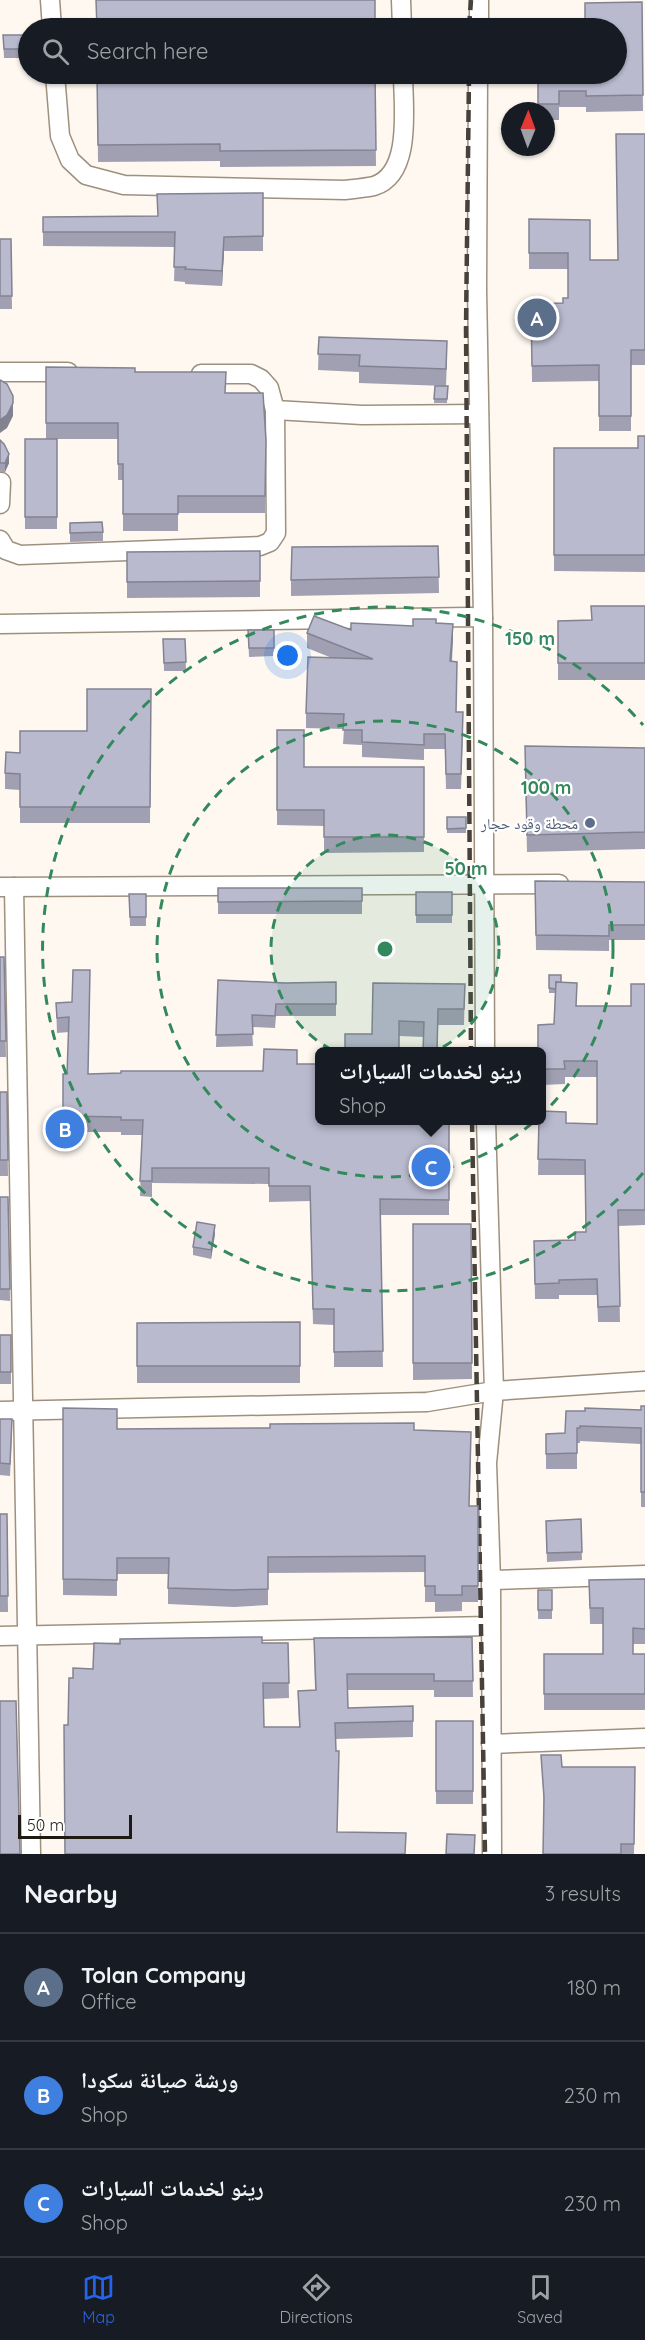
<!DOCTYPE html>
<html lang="en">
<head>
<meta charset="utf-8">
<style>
  body { margin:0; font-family:Quicksand,"Noto Naskh Arabic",sans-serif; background:#242831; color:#f1f3f6 }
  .compass { position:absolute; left:501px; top:102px; width:54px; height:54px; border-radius:50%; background:#171b24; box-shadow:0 2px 4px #0004; rotate:1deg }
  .scale { position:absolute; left:18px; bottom:15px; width:114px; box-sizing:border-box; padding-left:6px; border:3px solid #1e1913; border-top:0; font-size:16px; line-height:21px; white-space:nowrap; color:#1e1913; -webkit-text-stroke:4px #fff; paint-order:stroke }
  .you { position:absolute; left:288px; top:656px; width:21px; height:21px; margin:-15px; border:4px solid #fff; border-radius:50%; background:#1a73e8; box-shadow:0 0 0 9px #1a73e833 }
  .badge { display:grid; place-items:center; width:39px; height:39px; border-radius:50%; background:#2563eb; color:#fff; font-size:20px; font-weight:700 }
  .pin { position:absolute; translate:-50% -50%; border:3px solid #fff; box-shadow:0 2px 6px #0006 }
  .popup { position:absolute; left:315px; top:1047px; width:231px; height:78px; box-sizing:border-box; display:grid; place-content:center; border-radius:9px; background:#171b24; filter:drop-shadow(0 2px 4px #0005); font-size:20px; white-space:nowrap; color:#9ea1a6 }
  .popup b { font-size:22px; color:#f1f3f6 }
  .popup::after { content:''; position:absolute; left:50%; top:100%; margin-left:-12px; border:12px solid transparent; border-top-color:#171b24 }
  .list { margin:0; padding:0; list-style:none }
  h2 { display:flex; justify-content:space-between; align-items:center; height:78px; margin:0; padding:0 24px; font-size:26px }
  h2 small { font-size:20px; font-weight:400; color:#9ea1a6 }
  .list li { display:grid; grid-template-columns:39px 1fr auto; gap:18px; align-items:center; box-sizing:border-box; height:108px; padding:0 24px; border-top:2px solid #363941 }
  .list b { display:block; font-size:22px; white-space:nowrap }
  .list p { margin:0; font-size:20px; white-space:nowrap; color:#9ea1a6 }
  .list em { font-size:20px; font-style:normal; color:#9ea1a6 }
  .icon { flex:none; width:33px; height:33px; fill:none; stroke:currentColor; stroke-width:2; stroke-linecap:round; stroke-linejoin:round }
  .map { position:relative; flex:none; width:645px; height:1854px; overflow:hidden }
  .search { position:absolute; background:#171b24; box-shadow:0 2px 4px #0004; left:18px; right:18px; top:18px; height:66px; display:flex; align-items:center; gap:15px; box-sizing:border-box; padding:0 21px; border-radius:33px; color:#9ea1a6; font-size:22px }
  .sheet { height:402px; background:#171b24 }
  nav { display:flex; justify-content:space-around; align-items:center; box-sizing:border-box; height:84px; border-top:2px solid #363941; background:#171b24; font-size:16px; color:#9ea1a6 }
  nav a { display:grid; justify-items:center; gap:3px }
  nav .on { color:#2563eb }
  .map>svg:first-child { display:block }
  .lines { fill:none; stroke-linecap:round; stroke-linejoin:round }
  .minor-casing { stroke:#9d907f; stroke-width:21 }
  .minor { stroke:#fff; stroke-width:18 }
  .rail { stroke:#46413b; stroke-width:4.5; stroke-dasharray:12 6; stroke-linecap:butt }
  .wall { fill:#a0a0b2 }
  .shaded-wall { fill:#828291 }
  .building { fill:#babacf; stroke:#828291; stroke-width:1.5 }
  .ring { fill:none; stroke:#34895c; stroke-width:3; stroke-dasharray:10 8 }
  .service-dot { fill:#5c6f8a; stroke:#fff; stroke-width:2 }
  .labels { text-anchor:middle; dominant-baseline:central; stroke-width:4.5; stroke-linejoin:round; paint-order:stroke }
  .service-label { font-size:15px; fill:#4e5e75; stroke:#fff; text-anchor:end }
  .centre { fill:#34895c; stroke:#fff; stroke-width:3 }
  .ring-label { font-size:18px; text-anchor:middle; font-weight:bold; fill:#34895c; stroke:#fff; stroke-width:4.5; stroke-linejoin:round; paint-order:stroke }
</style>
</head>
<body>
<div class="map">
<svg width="645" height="1854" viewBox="0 0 645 1854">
  <rect width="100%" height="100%" fill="#fef8f1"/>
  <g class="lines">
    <defs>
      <g id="minor">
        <path d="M50,0L52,28"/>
        <path d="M401,0L402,28"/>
        <path d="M479,28V0"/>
        <path d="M55,74L60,136L70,160L86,175L124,185L345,190C354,189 365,188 374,186C413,174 403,105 403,74"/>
        <path d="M478,74L477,289L483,618L485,1052"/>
        <path d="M0,372H68"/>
        <path d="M275,410L362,415L479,414"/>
        <path d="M0,504L1,482"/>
        <path d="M0,540L6,550L20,555L260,546L270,542L276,533L275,410L269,388L261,379L251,374H201"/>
        <path d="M0,624L470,617L483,618"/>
        <path d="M0,887L559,884"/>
        <path d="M14,887L31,1854"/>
        <path d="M486,1120L494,1391L487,1463L491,1580L492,1854"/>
        <path d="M0,1411L427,1402L494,1391L645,1381"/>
        <path d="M491,1580L645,1575"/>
        <path d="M0,1636L490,1626"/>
        <path d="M491,1744L645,1738"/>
      </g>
    </defs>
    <use href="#minor" class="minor-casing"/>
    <use href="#minor" class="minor"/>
    <g class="rail">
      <path d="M469,28L471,0"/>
      <path d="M469,74L466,328L471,1052"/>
      <path d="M472,1120L485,1854"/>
    </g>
  </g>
  <g class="wall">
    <path d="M642,2L643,111L586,112V107H559V120H546V111H538V74H616Z"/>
    <path d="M3,35H28V58H4Z"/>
    <path d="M97,74H375L376,166L220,167V161L98,162Z"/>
    <path d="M645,134V365H631V431H599V381L532,382L531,304L563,303L568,298V269H529V219L590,260H618Z"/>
    <path d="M263,193V251H224L222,286L185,284V282L174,281L175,247L43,246V217L158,216Z"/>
    <path d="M0,239H11L12,309H0Z"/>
    <path d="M319,337L447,358L446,386L359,383V372L318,370Z"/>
    <path d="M46,367L135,372L226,393L266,441L265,513H178V531H123V480H118V439H57V529H25V439H46Z"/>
    <path d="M435,386H448L447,403H434Z"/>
    <path d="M645,436V572L554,571V448H638Z"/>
    <path d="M0,440L9,463L5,472H0Z"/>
    <path d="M70,523L103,532V541L70,542Z"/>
    <path d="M438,546L439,593L291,596V580Z"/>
    <path d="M260,551V597L127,598V552Z"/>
    <path d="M645,606V680H558V621L591,620Z"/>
    <path d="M436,623L453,639L452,662L456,712L463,727L461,789H446L445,749H424V760L362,757V745L343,744L344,729L306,728V713L332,658L307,648V633L413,626Z"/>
    <path d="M248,630H274V656L249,657Z"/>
    <path d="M163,639H185L186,671H164Z"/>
    <path d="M151,689L150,823H20V790L5,789V773L20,753L87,731Z"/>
    <path d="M277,730L304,767H424V852L324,853V826L277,825Z"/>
    <path d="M645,748V849L527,852L525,763Z"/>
    <rect x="447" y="817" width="19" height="16"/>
    <path d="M535,881L645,882V940H609V951L536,950Z"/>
    <rect x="218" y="888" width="144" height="26"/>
    <rect x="416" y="892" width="36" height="31"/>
    <path d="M129,894H146V926H130Z"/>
    <path d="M0,957H4L6,1057H0Z"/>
    <path d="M549,975L561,983L577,1006H631L645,984V1225L618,1226L620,1322H598L597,1295H559V1299H535L534,1241L575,1240L586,1232L585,1175H538L539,1120L566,1123L597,1124V1077H565V1084L542,1085V1052L554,1024L555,993H549Z"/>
    <path d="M218,980L285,983L336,982V1016H276L275,1028L252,1027L253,1046L216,1047Z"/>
    <path d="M465,984L464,1025H438L437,1052H423L424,1037L399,1036L372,1034Z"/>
    <path d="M72,1002L88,1074L263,1071L297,1064L320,1120H449V1215H380L383,1367H334V1325L313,1324L310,1201L269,1202V1184L152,1183V1197L140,1196L142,1135H121V1132H63V1074H67L69,1032L57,1033L56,1003Z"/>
    <path d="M0,1092H7L8,1176H0Z"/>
    <path d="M0,1197H8L10,1301L0,1300Z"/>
    <path d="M413,1224H471L472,1379L413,1380Z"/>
    <path d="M215,1234L211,1259L193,1255V1247Z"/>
    <path d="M300,1322V1383H137V1323Z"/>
    <rect x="0" y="1335" width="11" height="49"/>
    <path d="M645,1406V1507H641V1444L580,1441V1443H577V1469H546V1434L565,1433L585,1411L641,1410Z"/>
    <path d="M63,1408L117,1429L414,1430L471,1448L469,1506H478V1602H462V1611L435,1612V1602H425V1572L268,1573V1605L234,1607L168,1604V1574H117V1596L63,1595Z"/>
    <path d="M0,1419L12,1432L10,1476L0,1475Z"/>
    <path d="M0,1514H7L8,1612H0Z"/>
    <path d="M581,1519L582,1560L547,1562L546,1521Z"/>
    <path d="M645,1579V1644H633V1654H645V1710H544V1654H603V1624H590L589,1580Z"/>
    <rect x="538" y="1590" width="14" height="29"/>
    <path d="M472,1637L473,1697H434V1690H347L348,1708L413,1706V1737L335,1739L68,1725L73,1678L93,1669L120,1644L288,1643L289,1698L263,1699L264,1727H299L298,1691L315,1690L314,1638Z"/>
    <rect x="436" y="1721" width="37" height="83"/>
    <path d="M541,1755L562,1767H635L634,1854H543L544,1807Z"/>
  </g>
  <g class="shaded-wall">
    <path d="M224,237V251L222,286V271Z"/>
    <path d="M13,403V416L7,428L0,433V420Z"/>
    <path d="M9,454V463L5,472V463Z"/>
    <path d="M453,624V639L450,676V661Z"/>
    <path d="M215,1225V1234L211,1259V1250Z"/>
  </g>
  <g class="building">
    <path d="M96,0H375V28H97Z"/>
    <path d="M642,2L643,95L586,96V91H559V104H538V74H616V28H585V3Z"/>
    <path d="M3,35H28V49H4Z"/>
    <path d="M97,74H375L376,150L220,151V144L98,145Z"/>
    <path d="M616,134H645V350H631V416H599V365L532,366L531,304L563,303V298H568V253H529V219L590,220V260H618Z"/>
    <path d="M263,193V236L224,237L222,271L185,269L186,267H174L175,232H43V217L158,216L157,194Z"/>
    <path d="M0,239H11L12,296H0Z"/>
    <path d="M319,337L447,341L446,369L359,366L360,355L318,354Z"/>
    <path d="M46,367L135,368V372H226L225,393H263L266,441L265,496H178V514H123V464H118V423H46Z"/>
    <path d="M0,380L7,384L13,396V403L7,415L0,420Z"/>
    <path d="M435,386H448L447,399H434Z"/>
    <path d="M638,436H645V555H554V448H638Z"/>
    <rect x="25" y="439" width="32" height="78"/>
    <path d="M0,440L4,444L9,454L5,463H0Z"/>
    <path d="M102,522L103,532L70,533V523Z"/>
    <path d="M438,546L439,577L291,580L292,547Z"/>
    <path d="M260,551V581L127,582V552Z"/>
    <path d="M591,606H645V663H558V621L592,620Z"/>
    <path d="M314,616L351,630V623L413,626V619H436V623L453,624L450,661L457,662L456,712H463L461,774H446L445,734H424V745L362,742V730H343L344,714L306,713L308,657L373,659L307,633Z"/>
    <path d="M248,630H274V648H249Z"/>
    <path d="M163,639H185L186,662L164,663Z"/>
    <path d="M87,689H151L150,807H20V774L5,773L6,752L20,753V731H87Z"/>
    <path d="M277,730H304V767H424V837H324V810H277Z"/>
    <path d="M525,746L645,748V832L527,835Z"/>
    <path d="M447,817H466V828L447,829Z"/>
    <path d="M535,881L645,882V925H609V936L536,935Z"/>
    <path d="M218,888H362V901L218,902Z"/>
    <rect x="416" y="892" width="36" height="23"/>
    <path d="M129,894H146V917H130Z"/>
    <path d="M0,957H4L6,1041H0Z"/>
    <path d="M73,970H90L88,1074L121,1073V1071H263L264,1049L297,1050V1064H320V1120H449V1200L380,1199L383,1351L334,1352V1309H313L310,1186H269V1168H152V1181H140L143,1120H121V1117L63,1116V1074H67L69,1017L57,1018L56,1003L72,1002Z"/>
    <path d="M549,975H561V983L556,982V989L549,988Z"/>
    <path d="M218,980L285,983L336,982V1004H276L275,1016L252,1015L253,1034L216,1035Z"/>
    <path d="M556,982L577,983L576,1006H631V984H645V1210H618L620,1306L598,1307L597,1279L559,1280V1283L535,1284L534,1241L575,1240V1232H586L585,1160L538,1159L539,1120H542V1111L566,1112V1123L597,1124V1061H564L565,1069H542V1052H538V1025L554,1024Z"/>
    <path d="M373,983L465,984L464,1009H438L437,1052H423L424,1022L399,1021V1052H345V1034H372Z"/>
    <path d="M0,1092H7L8,1160H0Z"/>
    <path d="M0,1197H8L10,1289H0Z"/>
    <path d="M197,1222L215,1225L211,1250L193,1247Z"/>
    <path d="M413,1224H471L472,1363H413Z"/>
    <path d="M300,1322V1366H137V1323Z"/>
    <rect x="0" y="1335" width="11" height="37"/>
    <path d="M641,1406H645V1492H641V1428L580,1426V1428H577V1453L546,1454V1434L565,1433L566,1411H585V1408L641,1410Z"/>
    <path d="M63,1408L117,1409V1429L270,1428V1424L414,1423V1430L471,1432L469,1506H478V1586H462V1595H435V1586H425V1556L268,1557V1589L234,1590L168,1588L169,1558H117V1580L63,1579Z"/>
    <path d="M0,1419H12L10,1464L0,1463Z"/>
    <path d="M0,1514H7L8,1596H0Z"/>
    <path d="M581,1519L582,1552L547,1553L546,1521Z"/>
    <path d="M645,1579V1629L633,1628V1654H645V1694H544V1654H603V1608H590L589,1580Z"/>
    <rect x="538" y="1590" width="14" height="20"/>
    <path d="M262,1637V1643H288L289,1683H263L264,1727H300L298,1691L316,1690L314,1638L472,1637L473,1681H434V1674H347L348,1708L413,1706V1721L335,1723L336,1751H339L337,1832L406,1833L405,1854H65L64,1725H68L69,1678H73V1668L93,1669L94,1643L120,1644V1639Z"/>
    <path d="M0,1701H16L20,1854H0Z"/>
    <rect x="436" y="1721" width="37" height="70"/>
    <path d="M541,1755H561L562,1767H635L634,1844H621V1854H543L544,1797Z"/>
    <path d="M447,1834L475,1835L474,1854H446Z"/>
  </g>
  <circle cx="385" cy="949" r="114" fill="#34895c" fill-opacity=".12"/>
  <g class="ring">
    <circle cx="385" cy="949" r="114"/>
    <circle cx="385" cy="949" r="228"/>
    <path d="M643 1173A342 342 0 1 1 643 725"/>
  </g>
  <circle class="service-dot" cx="590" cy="823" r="6"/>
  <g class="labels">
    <g class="service-label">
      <text x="578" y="823">محطة وقود حجار</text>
    </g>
  </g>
  <circle cx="385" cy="949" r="9" class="centre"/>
  <g class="ring-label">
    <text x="530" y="645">150 m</text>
    <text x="546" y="794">100 m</text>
    <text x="466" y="875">50 m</text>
  </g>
</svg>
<svg class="compass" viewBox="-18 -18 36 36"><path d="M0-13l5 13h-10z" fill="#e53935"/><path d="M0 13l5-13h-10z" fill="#9ea1a6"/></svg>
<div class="scale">50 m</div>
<div class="you"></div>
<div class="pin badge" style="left:537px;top:318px;background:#5c6f8a">A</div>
<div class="pin badge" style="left:65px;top:1129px;background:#3f7fe0">B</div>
<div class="pin badge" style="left:431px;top:1167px;background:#3f7fe0">C</div>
<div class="popup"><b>رينو لخدمات السيارات</b>Shop</div>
<div class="search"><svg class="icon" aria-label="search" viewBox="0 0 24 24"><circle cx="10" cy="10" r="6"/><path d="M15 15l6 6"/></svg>Search here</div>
</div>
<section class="sheet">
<h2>Nearby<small>3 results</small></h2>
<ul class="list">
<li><span class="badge" style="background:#5c6f8a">A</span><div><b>Tolan Company</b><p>Office</p></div><em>180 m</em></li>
<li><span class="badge" style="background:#3f7fe0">B</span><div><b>ورشة صيانة سكودا</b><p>Shop</p></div><em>230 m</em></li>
<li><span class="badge" style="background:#3f7fe0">C</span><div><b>رينو لخدمات السيارات</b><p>Shop</p></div><em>230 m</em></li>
</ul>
</section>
<nav>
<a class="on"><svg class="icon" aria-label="map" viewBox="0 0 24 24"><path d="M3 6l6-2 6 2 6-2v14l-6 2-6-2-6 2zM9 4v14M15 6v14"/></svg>Map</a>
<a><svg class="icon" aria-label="directions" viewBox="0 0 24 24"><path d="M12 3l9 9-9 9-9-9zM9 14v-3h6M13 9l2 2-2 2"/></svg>Directions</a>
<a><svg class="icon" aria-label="saved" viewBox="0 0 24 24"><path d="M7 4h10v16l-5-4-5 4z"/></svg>Saved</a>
</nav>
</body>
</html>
